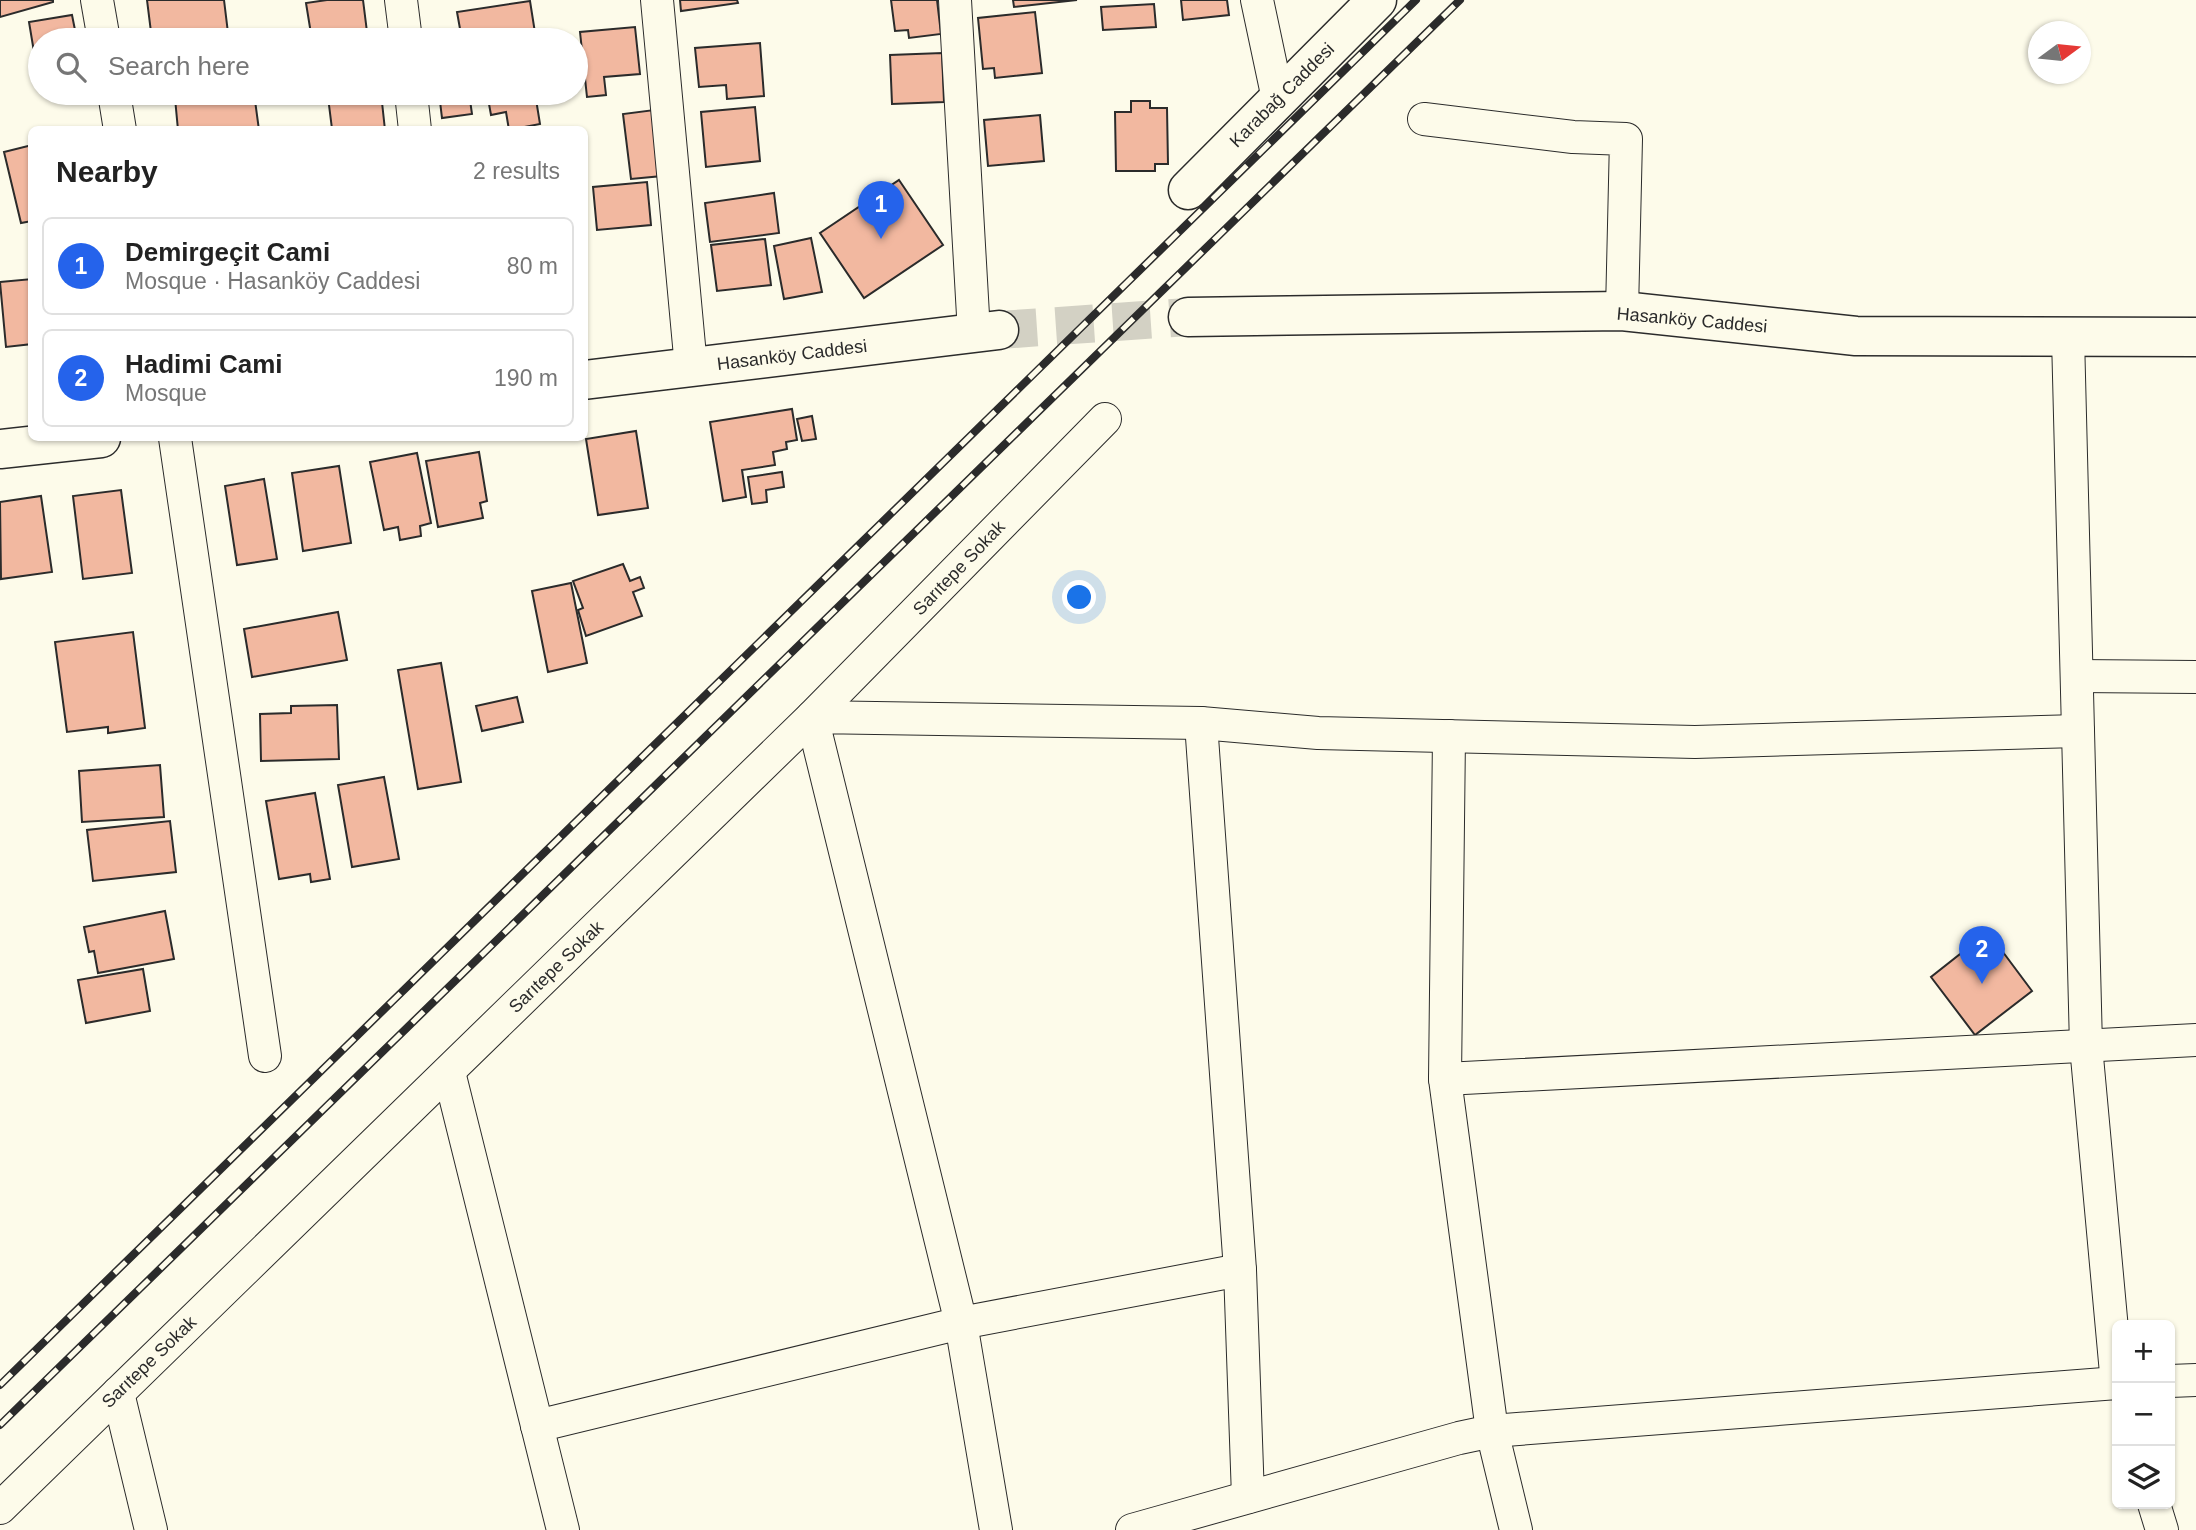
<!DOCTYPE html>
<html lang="en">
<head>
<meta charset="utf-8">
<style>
  body { margin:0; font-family:Arial,sans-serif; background:#f2f2f2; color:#222 }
  .controls { position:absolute; right:21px; bottom:21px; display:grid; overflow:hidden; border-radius:10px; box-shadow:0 2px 5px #0004 }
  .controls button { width:63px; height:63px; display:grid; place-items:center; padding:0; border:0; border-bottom:2px solid #e0e0e0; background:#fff; color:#222; font:35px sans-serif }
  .compass { position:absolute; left:2028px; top:21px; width:63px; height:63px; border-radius:50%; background:#fff; box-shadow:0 2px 5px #0004; rotate:75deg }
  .you { position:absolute; left:1080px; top:598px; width:24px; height:24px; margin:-18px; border:5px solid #fff; border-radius:50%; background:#1a73e8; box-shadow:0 0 0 10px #1a73e833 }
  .badge { display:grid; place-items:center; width:46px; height:46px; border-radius:50%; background:#2563eb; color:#fff; font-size:23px; font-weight:700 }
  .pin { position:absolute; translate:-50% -58px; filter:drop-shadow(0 2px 4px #0008) }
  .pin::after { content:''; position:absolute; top:37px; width:24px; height:21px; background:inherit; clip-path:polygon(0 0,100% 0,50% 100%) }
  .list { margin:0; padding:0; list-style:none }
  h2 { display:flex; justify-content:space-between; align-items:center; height:91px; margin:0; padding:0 28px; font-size:30px }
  h2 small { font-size:23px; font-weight:400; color:#767676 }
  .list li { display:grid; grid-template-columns:46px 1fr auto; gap:21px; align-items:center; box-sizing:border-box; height:98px; margin:0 14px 14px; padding:0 14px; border:2px solid #e0e0e0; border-radius:10px }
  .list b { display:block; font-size:26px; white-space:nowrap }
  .list p { margin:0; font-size:23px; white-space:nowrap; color:#767676 }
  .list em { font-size:23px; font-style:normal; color:#767676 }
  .icon { flex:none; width:38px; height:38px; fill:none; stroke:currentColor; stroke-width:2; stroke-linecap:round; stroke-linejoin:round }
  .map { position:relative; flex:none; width:2196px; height:1530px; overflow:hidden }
  .search { position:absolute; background:#fff; box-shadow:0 2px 5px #0004; left:28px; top:28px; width:560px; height:77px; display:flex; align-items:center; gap:18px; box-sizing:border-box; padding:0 24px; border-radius:38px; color:#767676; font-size:26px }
  .panel { position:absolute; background:#fff; box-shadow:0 2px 5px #0004; left:28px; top:126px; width:560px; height:315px; border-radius:10px }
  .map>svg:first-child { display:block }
  .building { fill:#f2b8a0; stroke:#2b2b2b; stroke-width:2 }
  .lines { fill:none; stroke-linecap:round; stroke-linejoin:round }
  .secondary-tunnel { stroke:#d3d1c4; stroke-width:38; stroke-dasharray:38 19; stroke-linecap:butt }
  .street-casing { stroke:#2b2b2b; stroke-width:34 }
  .secondary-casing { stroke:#2b2b2b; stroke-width:41 }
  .street { stroke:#fdfbea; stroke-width:32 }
  .secondary { stroke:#fdfbea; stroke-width:38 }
  .rail-casing { stroke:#2b2b2b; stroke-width:8 }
  .rail { stroke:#fdfbea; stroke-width:5; stroke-dasharray:16; stroke-linecap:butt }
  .labels { text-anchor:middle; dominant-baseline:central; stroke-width:5; stroke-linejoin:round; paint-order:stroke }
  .street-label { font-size:18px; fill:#2b2b2b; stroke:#fdfbea }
</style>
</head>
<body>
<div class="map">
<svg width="2196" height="1530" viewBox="0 0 2196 1530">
  <rect width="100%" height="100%" fill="#fdfbea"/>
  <g class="building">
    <path d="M0,0H53V2L0,17Z"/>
    <path d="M147,0H224L228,33L178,40H152Z"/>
    <path d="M327,0H363L368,40H312L306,3Z"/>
    <path d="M680,0H737L738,3L681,11Z"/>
    <path d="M891,0H937L941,34L909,38L908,30L895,31Z"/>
    <path d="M1013,0H1077L1014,7Z"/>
    <path d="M1181,0H1227L1229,15L1183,20Z"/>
    <path d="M530,1L536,39L462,40L457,12Z"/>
    <path d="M1154,4L1156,27L1103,30L1101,7Z"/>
    <path d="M1035,12L1042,73L995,78L994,68L983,69L978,18Z"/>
    <path d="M72,15L77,40H40V51L34,52L29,22Z"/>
    <path d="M635,27L640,74L604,77L606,95L587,97L580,32Z"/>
    <path d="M760,43L764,96L727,99L726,85L699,87L695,48Z"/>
    <path d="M942,53L944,102L892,104L890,55Z"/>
    <path d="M221,93H254L259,130H178L175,98Z"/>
    <path d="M381,93L385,130H326L332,129L328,97Z"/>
    <path d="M439,93H469L472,114L442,118Z"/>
    <path d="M487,93H535L540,124L509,130L506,112L491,115Z"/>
    <path d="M1131,101H1150V108H1167L1168,164H1155V171H1116L1115,112H1131Z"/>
    <path d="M755,107L760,161L706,167L701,112Z"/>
    <path d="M654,110L662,176L631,179L623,114Z"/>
    <path d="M1040,115L1044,161L988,166L984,120Z"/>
    <path d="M32,145V221L21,223L4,152Z"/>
    <path d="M899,180L943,245L864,298L820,233Z"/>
    <path d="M647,182L651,225L597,230L593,187Z"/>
    <path d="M774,193L779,233L710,242L705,203Z"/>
    <path d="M811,238L822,292L784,299L774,246Z"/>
    <path d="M765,239L771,285L717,291L711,245Z"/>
    <path d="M32,279V344L6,347L0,282Z"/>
    <path d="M792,409L797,440L786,442L787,449L773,452L775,465L742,470L746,497L723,501L710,422Z"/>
    <path d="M812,416L816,439L802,441L797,419Z"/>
    <path d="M636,431L648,508L598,515L586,439Z"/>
    <path d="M479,452L487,501L480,503L483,518L438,527L426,461Z"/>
    <path d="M417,453L431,523L420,526L421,536L400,540L398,527L384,530L370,462Z"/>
    <path d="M339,466L351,543L303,551L292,473Z"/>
    <path d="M782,472L784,487L766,490L767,502L752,504L748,477Z"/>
    <path d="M264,479L277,559L237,565L225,486Z"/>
    <path d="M121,490L132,573L83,579L73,496Z"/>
    <path d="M41,496L52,572L1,579L0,502Z"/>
    <path d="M623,564L630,581L640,577L644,588L633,592L642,616L586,636L578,610L583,608L573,581Z"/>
    <path d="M571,583L587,663L548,672L532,591Z"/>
    <path d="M338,612L347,660L252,677L244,629Z"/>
    <path d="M133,632L145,728L108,733V727L67,732L55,642Z"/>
    <path d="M441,663L461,782L418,789L398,670Z"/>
    <path d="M517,697L523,722L482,731L476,706Z"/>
    <path d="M337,705L339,759L261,761L260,714L291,713V706Z"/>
    <path d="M160,765L164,817L82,822L79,771Z"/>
    <path d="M384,777L399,859L352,867L338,785Z"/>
    <path d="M315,793L330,879L311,882L310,874L279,879L266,801Z"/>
    <path d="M170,821L176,872L93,881L87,830Z"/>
    <path d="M165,911L174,959L98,973L94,951L89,952L84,927Z"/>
    <path d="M1988,932L2032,991L1975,1035L1931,977Z"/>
    <path d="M143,969L150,1011L86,1023L78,980Z"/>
  </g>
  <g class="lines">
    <path class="secondary-tunnel" d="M999,330L1188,317"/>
    <defs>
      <g id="street">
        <path d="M97,0L104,40"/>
        <path d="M401,0L406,40"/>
        <path d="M657,0L691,367"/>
        <path d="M955,0L974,333"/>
        <path d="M1257,0L1278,99"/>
        <path d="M114,93L120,130"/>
        <path d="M411,93L415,130"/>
        <path d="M1424,119L1573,137L1626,139L1622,311"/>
        <path d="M2068,337L2086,1046L2117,1384"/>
        <path d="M175,438L265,1056"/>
        <path d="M2077,676L2196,677"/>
        <path d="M1201,723L1240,1270L1248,1497"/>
        <path d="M1449,736L1445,1079L1492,1431L1516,1530"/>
        <path d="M449,1072L563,1530"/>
        <path d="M1445,1079L2196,1040"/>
        <path d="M2170,1381L2196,1380"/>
        <path d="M118,1393L151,1530"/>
        <path d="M537,1426L961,1323L1240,1270"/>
        <path d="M2154,1504L2162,1530"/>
        <path d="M0,1508L812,717L1105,419"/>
        <path d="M996,1530L961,1323L812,717L1201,723L1318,733L1695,742L2078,731"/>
        <path d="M1132,1530L1459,1438L1492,1431L2117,1383"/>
      </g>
      <g id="secondary">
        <path d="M1188,190L1377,0"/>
        <path d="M1188,317L1622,311L1856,336L2196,337"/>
        <path d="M584,380L999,330"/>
        <path d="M0,449L101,438"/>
      </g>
    </defs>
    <use href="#street" class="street-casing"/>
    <use href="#secondary" class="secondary-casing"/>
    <use href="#street" class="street"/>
    <use href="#secondary" class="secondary"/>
    <defs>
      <g id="rail">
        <path d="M0,1385L1416,0"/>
        <path d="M0,1425L1460,0"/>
      </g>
    </defs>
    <use href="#rail" class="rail-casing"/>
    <use href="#rail" class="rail"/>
  </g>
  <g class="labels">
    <g class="street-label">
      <text transform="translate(1282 95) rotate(-45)">Karabağ Caddesi</text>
      <text transform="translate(1692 320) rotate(5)">Hasanköy Caddesi</text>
      <text transform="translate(792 355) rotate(-7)">Hasanköy Caddesi</text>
      <text transform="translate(959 568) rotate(-46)">Sarıtepe Sokak</text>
      <text transform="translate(556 967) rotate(-44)">Sarıtepe Sokak</text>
      <text transform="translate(149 1362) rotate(-44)">Sarıtepe Sokak</text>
    </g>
  </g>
</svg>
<div class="controls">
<button>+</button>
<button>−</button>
<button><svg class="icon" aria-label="layers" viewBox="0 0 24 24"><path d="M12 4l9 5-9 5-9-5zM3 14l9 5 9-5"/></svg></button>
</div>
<svg class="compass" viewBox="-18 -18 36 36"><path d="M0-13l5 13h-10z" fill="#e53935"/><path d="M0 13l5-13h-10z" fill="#767676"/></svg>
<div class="you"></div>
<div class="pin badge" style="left:881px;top:239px">1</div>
<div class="pin badge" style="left:1982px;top:984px">2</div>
<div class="search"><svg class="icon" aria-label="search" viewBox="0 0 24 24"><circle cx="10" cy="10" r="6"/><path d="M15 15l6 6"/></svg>Search here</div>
<section class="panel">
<h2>Nearby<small>2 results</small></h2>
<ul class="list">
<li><span class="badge">1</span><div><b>Demirgeçit Cami</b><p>Mosque · Hasanköy Caddesi</p></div><em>80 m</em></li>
<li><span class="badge">2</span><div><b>Hadimi Cami</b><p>Mosque</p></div><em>190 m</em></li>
</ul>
</section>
</div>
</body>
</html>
